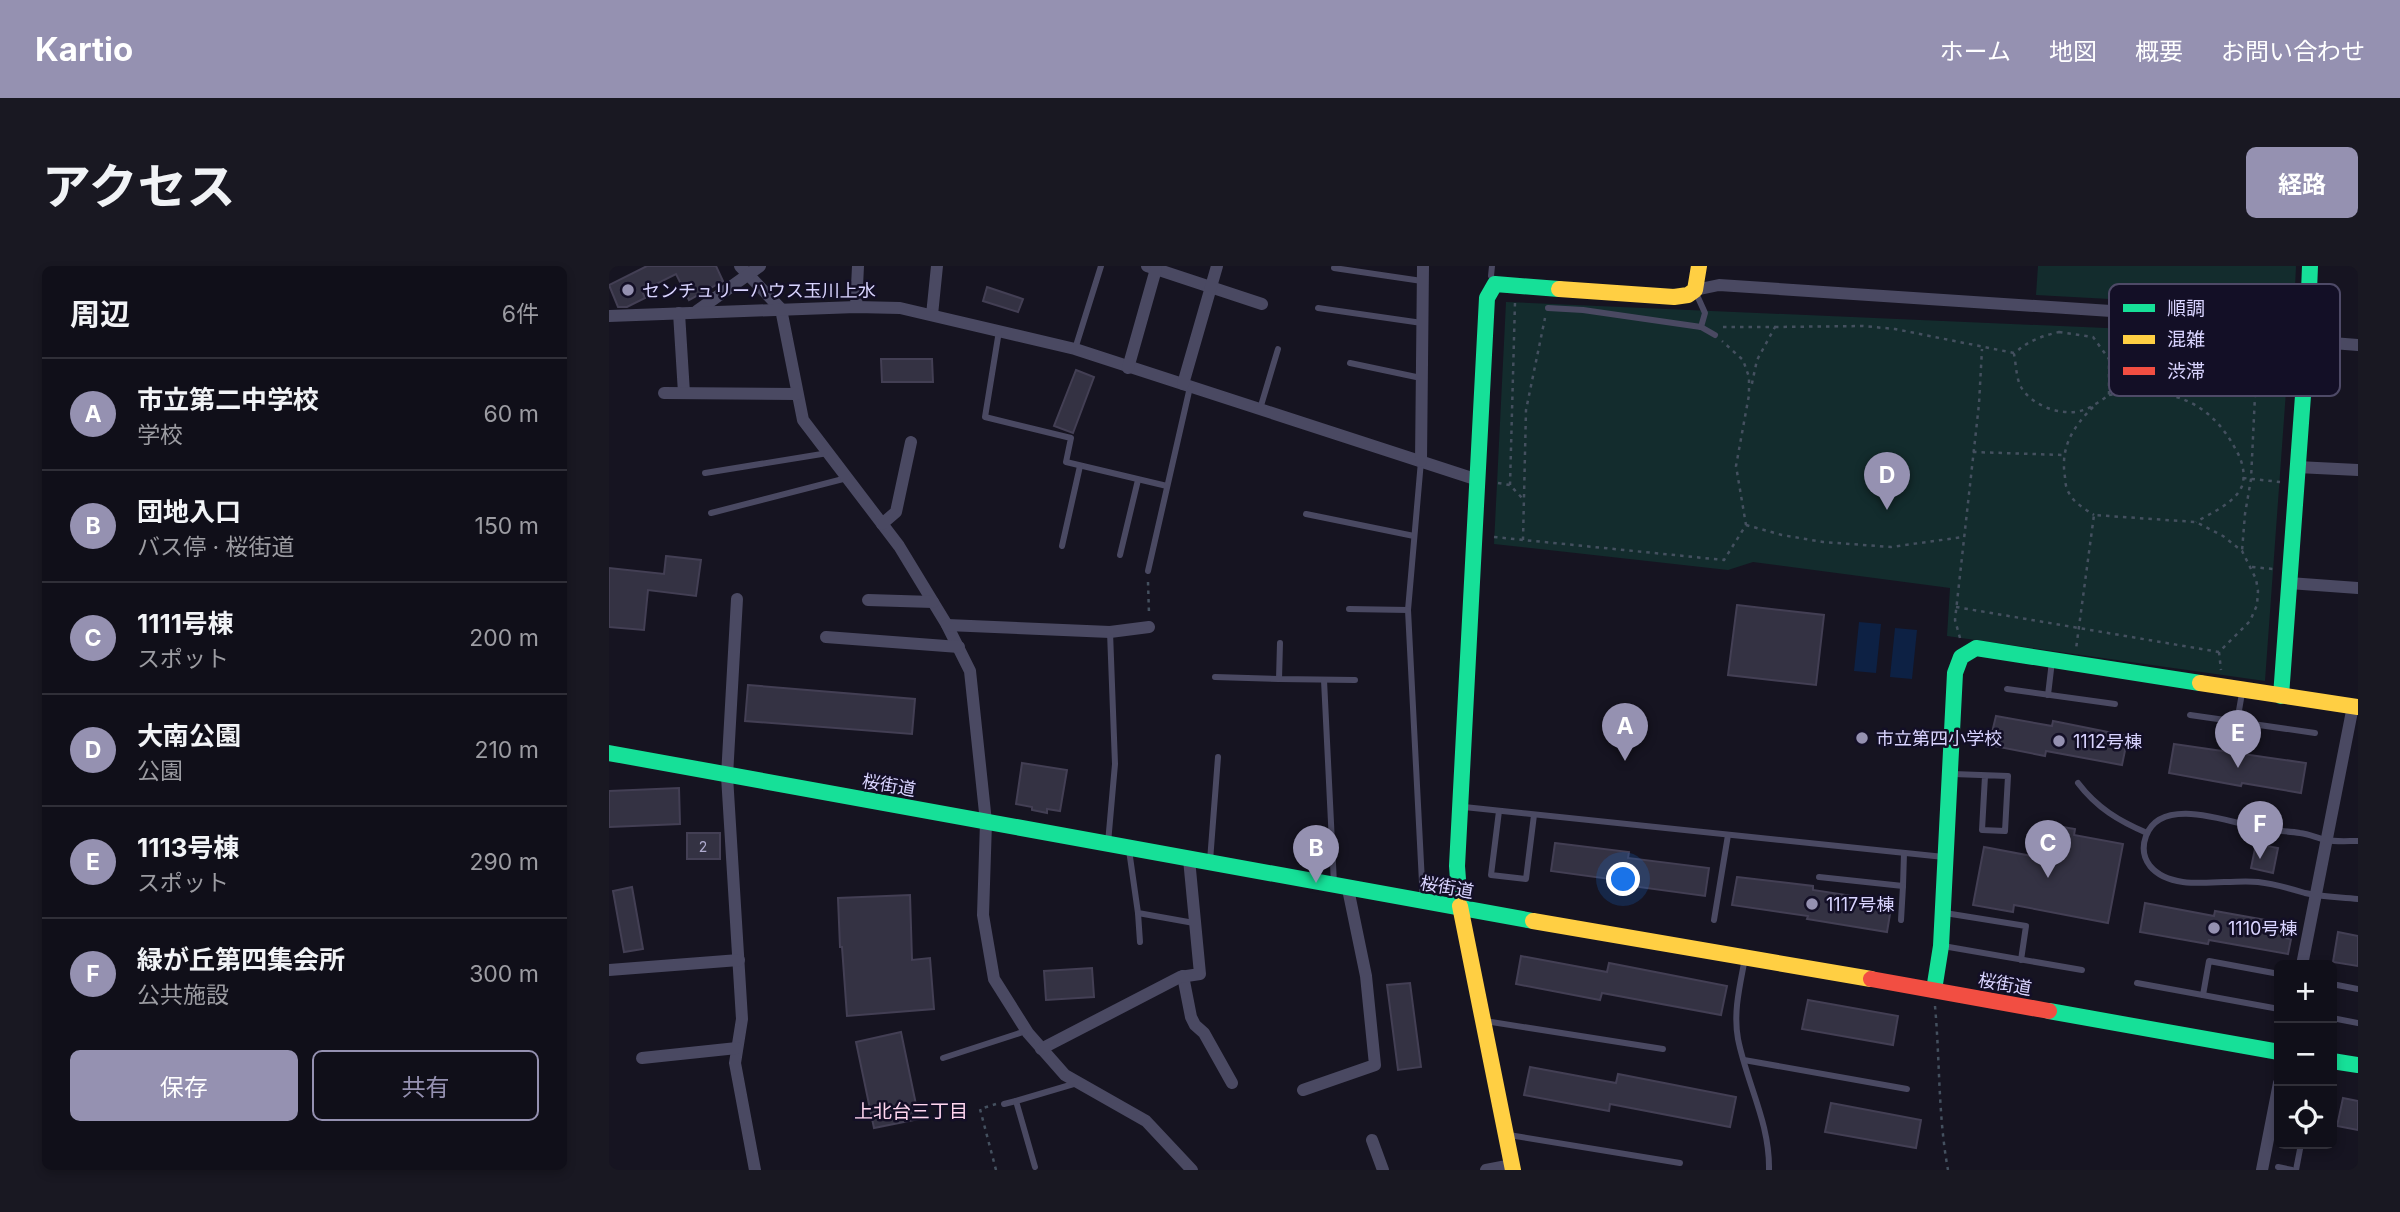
<!DOCTYPE html>
<html lang="ja">
<head>
<meta charset="utf-8">
<style>
  body { margin:0; font-family:Inter,"Noto Sans JP",sans-serif; background:#191822; color:#f1f3f6 }
  .controls { position:absolute; right:21px; bottom:21px; display:grid; overflow:hidden; border-radius:10px; box-shadow:0 4px 10px #0003 }
  .controls button { width:63px; height:63px; display:grid; place-items:center; padding:0; border:0; border-bottom:2px solid #302f38; background:#100f19; color:#f1f3f6; font:35px sans-serif }
  .you { position:absolute; left:1015px; top:614px; width:24px; height:24px; margin:-18px; border:5px solid #fff; border-radius:50%; background:#1a73e8; box-shadow:0 0 0 10px #1a73e833 }
  .badge { display:grid; place-items:center; width:46px; height:46px; border-radius:50%; background:#9591b1; color:#fff; font-size:23px; font-weight:700 }
  .pin { position:absolute; translate:-50% -58px; filter:drop-shadow(0 2px 4px #0008) }
  .pin::after { content:''; position:absolute; top:37px; width:24px; height:21px; background:inherit; clip-path:polygon(0 0,100% 0,50% 100%) }
  .list { margin:0; padding:0; list-style:none }
  h2 { display:flex; justify-content:space-between; align-items:center; height:91px; margin:0; padding:0 28px; font-size:30px }
  h2 small { font-size:23px; font-weight:400; color:#9c9ca2 }
  .list li { display:grid; grid-template-columns:46px 1fr auto; gap:21px; align-items:center; box-sizing:border-box; height:112px; padding:0 28px; border-top:2px solid #302f38 }
  .list b { display:block; font-size:26px; white-space:nowrap }
  .list p { margin:0; font-size:23px; white-space:nowrap; color:#9c9ca2 }
  .list em { font-size:23px; font-style:normal; color:#9c9ca2 }
  .actions { display:flex; gap:14px; padding:21px 28px }
  .actions a { flex:1; padding:16px 0; border:2px solid #9591b1; border-radius:10px; text-align:center; font-size:24px; color:#9591b1 }
  .actions .main { background:#9591b1; color:#fff }
  .icon { flex:none; width:38px; height:38px; fill:none; stroke:currentColor; stroke-width:2; stroke-linecap:round; stroke-linejoin:round }
  .map { position:relative; flex:none; width:1749px; height:904px; overflow:hidden; border-radius:10px }
  header { display:flex; align-items:center; gap:42px; box-sizing:border-box; height:98px; padding:0 35px; background:#9591b1; color:#fff }
  header strong { font-size:33px }
  nav { display:flex; gap:38px; margin-inline-start:auto; font-size:24px }
  .intro { display:flex; align-items:center; justify-content:space-between; box-sizing:border-box; height:168px; padding:0 42px }
  h1 { margin:0; font-size:49px }
  .button { padding:18px 32px; border-radius:10px; background:#9591b1; color:#fff; font-size:24px; font-weight:700 }
  main { display:flex; gap:42px; padding:0 42px }
  aside { flex:1; background:#100f19; border-radius:10px; box-shadow:0 4px 10px #0003 }
  .map>svg:first-child { display:block }
  .green { fill:#132c2d }
  .water { fill:#0d2144 }
  .building { fill:#343243; stroke:#433f54; stroke-width:2 }
  .lines { fill:none; stroke-linecap:round; stroke-linejoin:round }
  .path { stroke:#44505f; stroke-width:2.5; stroke-dasharray:3.5 5; stroke-linecap:butt }
  .lane { stroke:#4a4962; stroke-width:6 }
  .street { stroke:#4a4962; stroke-width:12 }
  .fast { stroke:#16e098; stroke-width:16 }
  .slow { stroke:#ffcf43; stroke-width:16 }
  .jam { stroke:#f24e42; stroke-width:16 }
  .poi-dot { fill:#9591b1; stroke:#130f26; stroke-width:2.5 }
  .labels { text-anchor:middle; dominant-baseline:central; stroke-width:5; stroke-linejoin:round; paint-order:stroke }
  .number-label { font-size:14px; fill:#b0acd0 }
  .poi-label { font-size:18px; fill:#d9d4ff; stroke:#130f26; text-anchor:start }
  .street-label { font-size:18px; fill:#d9d4ff; stroke:#130f26 }
  .neighbourhood-label { font-size:19px; fill:#ffd6f0; stroke:#130f26 }
  .key { fill:#130f26; stroke:#4e4a67; stroke-width:2 }
  .key-label { font-size:19px; fill:#d9d4ff }
</style>
</head>
<body>
<header>
<strong>Kartio</strong>
<nav><a>ホーム</a><a>地図</a><a>概要</a><a>お問い合わせ</a></nav>
</header>
<div class="intro"><h1>アクセス</h1><a class="button">経路</a></div>
<main>
<aside>
<h2>周辺<small>6件</small></h2>
<ul class="list">
<li><span class="badge">A</span><div><b>市立第二中学校</b><p>学校</p></div><em>60 m</em></li>
<li><span class="badge">B</span><div><b>団地入口</b><p>バス停 · 桜街道</p></div><em>150 m</em></li>
<li><span class="badge">C</span><div><b>1111号棟</b><p>スポット</p></div><em>200 m</em></li>
<li><span class="badge">D</span><div><b>大南公園</b><p>公園</p></div><em>210 m</em></li>
<li><span class="badge">E</span><div><b>1113号棟</b><p>スポット</p></div><em>290 m</em></li>
<li><span class="badge">F</span><div><b>緑が丘第四集会所</b><p>公共施設</p></div><em>300 m</em></li>
</ul>
<div class="actions"><a class="main">保存</a><a>共有</a></div>
</aside>
<div class="map">
<svg width="1749" height="904" viewBox="0 0 1749 904">
  <rect width="100%" height="100%" fill="#161421"/>
  <g class="green">
    <path d="M1429,0H1687L1685,43L1427,29Z"/>
    <path d="M897,36L1681,70L1656,415L1338,370L1341,322L1144,296L1119,304L885,278Z"/>
  </g>
  <g class="water">
    <path d="M1250,356L1272,358L1267,407L1245,405Z"/>
    <path d="M1286,362L1308,364L1303,413L1281,411Z"/>
  </g>
  <g class="building">
    <path d="M38,0H107L114,15L80,34L67,8L33,25L36,32L18,41H9L0,19Z"/>
    <path d="M378,21L414,33L409,46L374,35Z"/>
    <path d="M272,93H323L324,116H273Z"/>
    <path d="M467,104L485,111L464,167L445,160Z"/>
    <path d="M57,290L92,294L87,330L39,324L35,364L0,361V302L55,308Z"/>
    <path d="M1128,339L1215,349L1207,419L1119,409Z"/>
    <path d="M139,419L306,433L303,468L136,455Z"/>
    <path d="M1387,450L1443,460L1444,455L1519,470L1513,499L1437,485L1436,490L1380,479Z"/>
    <path d="M1565,478L1697,497L1692,527L1633,517L1632,520L1560,507Z"/>
    <path d="M413,497L458,504L451,545L438,543V547L423,544V541L407,538Z"/>
    <path d="M70,522L71,558L0,561V525Z"/>
    <path d="M1430,557L1466,563L1465,569L1514,578L1499,657L1405,639L1404,646L1364,639L1375,581L1423,590Z"/>
    <rect x="78" y="567" width="33" height="26"/>
    <path d="M946,577L1020,586L1019,592L1100,602L1096,630L1015,619L1016,615L942,605Z"/>
    <path d="M1647,578L1669,582L1664,607L1642,602Z"/>
    <path d="M1128,611L1204,620V624L1283,636L1278,666L1198,653L1199,650L1123,639Z"/>
    <path d="M23,621L34,683L15,686L4,625Z"/>
    <path d="M301,629L303,694L321,692L325,743L238,750L233,681H231L229,632Z"/>
    <path d="M1536,637L1605,650L1606,645L1679,658L1676,672L1682,673L1679,688L1600,674L1599,678L1531,666Z"/>
    <path d="M1729,666L1749,670V700L1724,696Z"/>
    <path d="M912,690L998,706L1000,697L1118,720L1112,749L993,727L991,734L907,718Z"/>
    <path d="M483,702L485,731L437,734L435,705Z"/>
    <path d="M801,717L812,801L789,804L778,719Z"/>
    <path d="M1199,734L1289,750L1284,779L1193,763Z"/>
    <path d="M292,766L310,853L265,862L247,776Z"/>
    <path d="M921,801L1007,817L1009,808L1127,831L1121,861L1001,838L1000,845L915,829Z"/>
    <path d="M1734,832L1749,835V864L1728,860Z"/>
    <path d="M1222,837L1312,854L1307,882L1216,866Z"/>
  </g>
  <g class="lines">
    <g class="path">
      <path d="M1114,61H1166L1148,94L1142,122"/>
      <path d="M1166,61L1254,60L1286,63L1405,87"/>
      <path d="M1450,66L1484,71L1500,93V129C1491,135 1481,143 1471,145C1451,150 1422,139 1412,121C1407,112 1407,97 1405,88C1418,75 1433,70 1450,66Z"/>
      <path d="M1635,89L1680,80"/>
      <path d="M1500,93L1568,98L1564,129"/>
      <path d="M1568,98C1588,76 1596,77 1625,80L1635,89L1647,109L1642,213L1636,248L1633,285"/>
      <path d="M1647,109L1678,111"/>
      <path d="M1500,129C1556,120 1599,131 1627,184C1633,194 1637,208 1633,220C1626,237 1602,247 1587,256"/>
      <path d="M1484,141C1464,161 1451,181 1456,211C1456,215 1457,223 1460,227C1465,237 1476,243 1485,249"/>
      <path d="M1364,186L1454,189"/>
      <path d="M1634,212L1671,216"/>
      <path d="M889,217L901,219L914,233"/>
      <path d="M901,219L906,36"/>
      <path d="M1137,259L1173,269L1214,276L1282,281L1354,271"/>
      <path d="M885,271L1115,294L1137,259L1127,200L1140,129V111L1134,94L1113,75"/>
      <path d="M914,274L917,144L936,52"/>
      <path d="M1643,301L1664,303"/>
      <path d="M539,316L540,348"/>
      <path d="M1347,341L1610,386L1641,355L1648,339L1649,325L1647,313L1633,285L1614,270L1587,256L1485,249L1467,383"/>
      <path d="M1351,372L1346,354L1370,138L1373,83"/>
      <path d="M1610,386L1612,404"/>
      <path d="M1326,740C1331,795 1329,850 1339,904"/>
      <path d="M387,904L371,843L387,838"/>
    </g>
    <g class="lane">
      <path d="M883,0L882,10L885,15"/>
      <path d="M725,2L813,15"/>
      <path d="M1087,27L1096,47L1092,61"/>
      <path d="M709,42L813,57"/>
      <path d="M939,42L974,44L1092,61L1106,69"/>
      <path d="M390,65L376,151L462,172L457,196L558,220"/>
      <path d="M466,83L492,0"/>
      <path d="M741,97L812,112"/>
      <path d="M651,143L669,83"/>
      <path d="M96,207L219,187"/>
      <path d="M102,247L238,212"/>
      <path d="M697,248L805,270"/>
      <path d="M453,280L471,200"/>
      <path d="M511,289L529,214"/>
      <path d="M539,305L581,121"/>
      <path d="M740,343L799,344L812,195"/>
      <path d="M799,344L814,636"/>
      <path d="M671,377L670,413L746,414"/>
      <path d="M606,411L670,413"/>
      <path d="M715,414L725,618"/>
      <path d="M1398,423L1506,438"/>
      <path d="M1439,429L1443,395"/>
      <path d="M1581,449L1706,467"/>
      <path d="M1628,456L1633,427"/>
      <path d="M1344,508L1399,510L1396,565L1373,564L1376,510"/>
      <path d="M1469,517C1488,542 1510,555 1538,567"/>
      <path d="M855,541L1335,591"/>
      <path d="M890,545L882,609L917,613L925,549"/>
      <path d="M1749,575C1739,575 1727,576 1717,574C1708,572 1700,568 1691,567C1679,565 1666,565 1654,563C1623,557 1552,528 1537,570C1533,581 1534,591 1541,600C1564,628 1618,612 1649,616C1666,618 1680,622 1696,627C1713,631 1732,631 1749,633"/>
      <path d="M499,577L506,498L501,366"/>
      <path d="M520,584L529,647L585,657"/>
      <path d="M601,595L609,491"/>
      <path d="M1210,611L1294,620L1295,587"/>
      <path d="M529,647L531,676"/>
      <path d="M1336,647L1417,660L1412,694"/>
      <path d="M1105,654L1119,569"/>
      <path d="M1292,654L1294,620"/>
      <path d="M1334,680L1473,704"/>
      <path d="M1136,692C1131,719 1124,746 1129,773C1138,818 1161,857 1160,904"/>
      <path d="M1528,717L1670,743"/>
      <path d="M1723,718L1749,723"/>
      <path d="M1594,729L1600,695L1670,708"/>
      <path d="M1723,752L1749,757"/>
      <path d="M876,755L1054,783"/>
      <path d="M334,792L417,765"/>
      <path d="M1135,794L1298,823"/>
      <path d="M395,838L407,835"/>
      <path d="M900,869L1071,897"/>
      <path d="M426,901L407,835L468,817"/>
      <path d="M1669,901L1683,904"/>
      <path d="M1687,904L1692,878"/>
    </g>
    <g class="street">
      <path d="M131,0L172,43L194,154L290,280L338,359L361,405L377,556L374,649L385,713L419,767L456,809L537,855L583,904"/>
      <path d="M538,0L653,38"/>
      <path d="M1086,24L1110,19L1698,58"/>
      <path d="M247,41L249,0"/>
      <path d="M88,45L151,0"/>
      <path d="M70,47L75,127"/>
      <path d="M323,49L328,0"/>
      <path d="M0,50L247,41L291,42L466,83L869,214"/>
      <path d="M1698,75L1749,79"/>
      <path d="M519,102L547,3"/>
      <path d="M574,118L608,0"/>
      <path d="M55,127L188,128"/>
      <path d="M812,195L814,0"/>
      <path d="M1688,201L1749,204"/>
      <path d="M273,258L287,246L302,176"/>
      <path d="M1680,317L1749,322"/>
      <path d="M128,333L118,510L133,753L126,797L146,904"/>
      <path d="M259,334L324,336"/>
      <path d="M338,359L501,366L540,361"/>
      <path d="M217,371L350,381"/>
      <path d="M1693,699L1744,440"/>
      <path d="M0,704L130,694"/>
      <path d="M574,710L582,751L586,759L595,767L623,817"/>
      <path d="M432,783L571,711L591,708L580,593"/>
      <path d="M33,792L128,782"/>
      <path d="M694,824L766,799L757,710L739,623"/>
      <path d="M763,874L774,904"/>
      <path d="M877,904L903,899"/>
      <path d="M1653,904L1670,817"/>
    </g>
    <g class="fast">
      <path d="M1672,430L1698,75L1701,0"/>
      <path d="M0,487L924,655"/>
      <path d="M851,640L848,600L878,32L886,18L950,23"/>
      <path d="M1325,724L1332,680L1346,407L1352,391L1367,382L1591,417"/>
      <path d="M1440,745L1670,786"/>
      <path d="M1723,795L1749,799"/>
    </g>
    <g class="slow">
      <path d="M950,23L1065,31L1079,29L1086,24L1090,0"/>
      <path d="M1591,417L1749,441"/>
      <path d="M851,640L904,904"/>
      <path d="M924,655L1262,713"/>
    </g>
    <path class="jam" d="M1262,713L1440,745"/>
  </g>
  <g class="poi-dot">
    <circle cx="19" cy="24" r="7"/>
    <circle cx="1253" cy="472" r="7"/>
    <circle cx="1450" cy="475" r="7"/>
    <circle cx="1203" cy="638" r="7"/>
    <circle cx="1605" cy="662" r="7"/>
  </g>
  <g class="labels">
    <g class="number-label">
      <text x="94" y="580">2</text>
    </g>
    <g class="poi-label">
      <text x="33" y="24">センチュリーハウス玉川上水</text>
      <text x="1267" y="472">市立第四小学校</text>
      <text x="1464" y="475">1112号棟</text>
      <text x="1217" y="638">1117号棟</text>
      <text x="1619" y="662">1110号棟</text>
    </g>
    <g class="street-label">
      <text transform="translate(280 519) rotate(10)">桜街道</text>
      <text transform="translate(838 621) rotate(10)">桜街道</text>
      <text transform="translate(1396 718) rotate(10)">桜街道</text>
    </g>
    <g class="neighbourhood-label">
      <text x="302" y="845">上北台三丁目</text>
    </g>
  </g>
  <rect x="1500" y="18" width="231" height="112" rx="10" class="key"/>
  <rect x="1514" y="38" width="32" height="8" fill="#16e098"/>
  <rect x="1514" y="69" width="32" height="9" fill="#ffcf43"/>
  <rect x="1514" y="101" width="32" height="8" fill="#f24e42"/>
  <g class="key-label">
    <text x="1558" y="49">順調</text>
    <text x="1558" y="80">混雑</text>
    <text x="1558" y="112">渋滞</text>
  </g>
</svg>
<div class="controls">
<button>+</button>
<button>−</button>
<button><svg class="icon" aria-label="locate" viewBox="0 0 24 24"><circle cx="12" cy="12" r="6"/><path d="M12 2v4M12 18v4M2 12h4M18 12h4"/></svg></button>
</div>
<div class="you"></div>
<div class="pin badge" style="left:1016px;top:495px">A</div>
<div class="pin badge" style="left:707px;top:617px">B</div>
<div class="pin badge" style="left:1439px;top:612px">C</div>
<div class="pin badge" style="left:1278px;top:244px">D</div>
<div class="pin badge" style="left:1629px;top:502px">E</div>
<div class="pin badge" style="left:1651px;top:593px">F</div>
</div>
</main>
</body>
</html>
